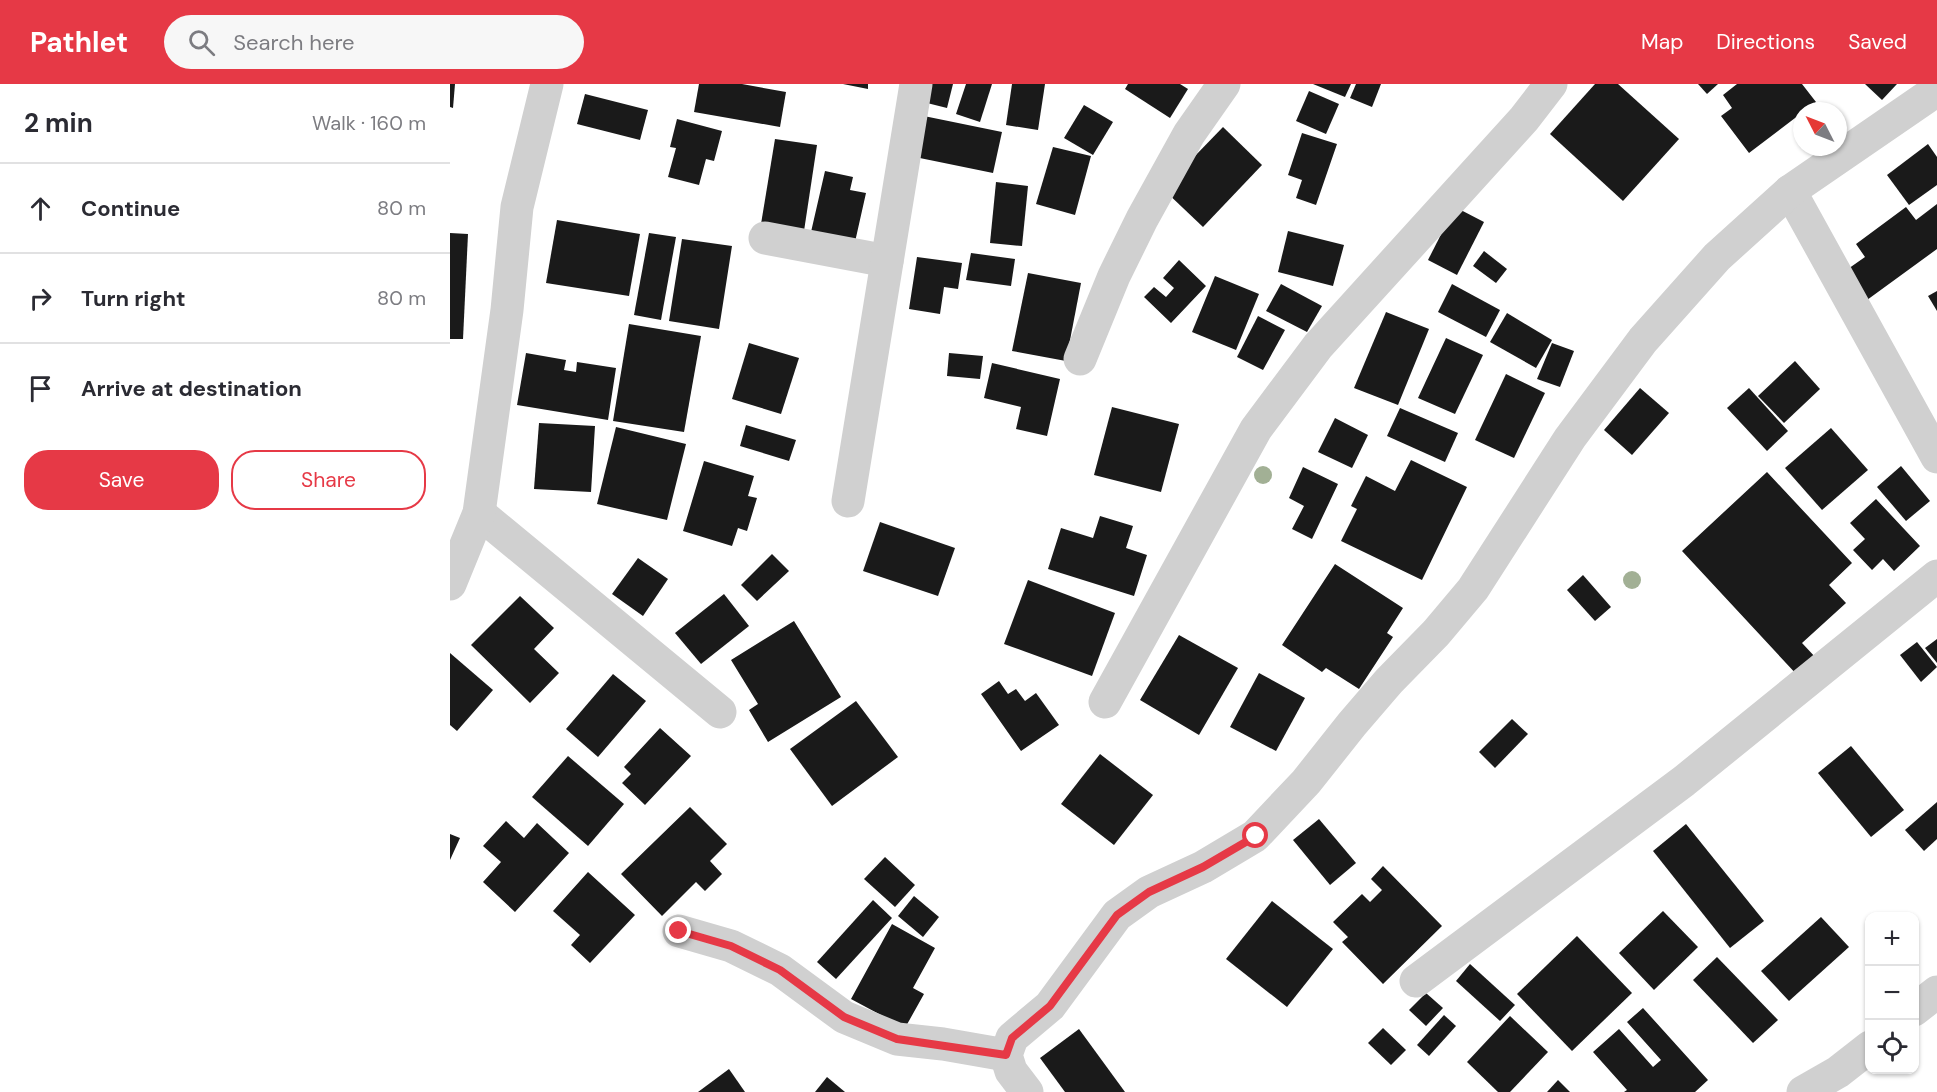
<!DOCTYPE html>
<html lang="en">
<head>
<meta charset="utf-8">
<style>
  body { margin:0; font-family:"DM Sans",sans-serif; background:#f7f7f7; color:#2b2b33 }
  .controls { position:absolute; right:18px; bottom:18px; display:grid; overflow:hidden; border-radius:12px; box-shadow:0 2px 4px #0004 }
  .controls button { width:54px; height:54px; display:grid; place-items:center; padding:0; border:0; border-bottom:2px solid #e1e1e2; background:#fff; color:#2b2b33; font:30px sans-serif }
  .compass { position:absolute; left:1343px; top:18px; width:54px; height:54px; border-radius:50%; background:#fff; box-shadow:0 2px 4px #0004; rotate:312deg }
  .stop { position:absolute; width:18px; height:18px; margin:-14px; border:4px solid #e63946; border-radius:50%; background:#fff }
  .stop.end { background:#e63946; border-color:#fff; box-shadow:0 2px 6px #0008 }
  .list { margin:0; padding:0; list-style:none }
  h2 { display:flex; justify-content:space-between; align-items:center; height:78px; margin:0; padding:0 24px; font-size:26px }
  h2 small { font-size:20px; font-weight:400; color:#7c7c81 }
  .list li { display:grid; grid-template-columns:39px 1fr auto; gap:18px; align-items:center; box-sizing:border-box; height:90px; padding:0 24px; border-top:2px solid #e1e1e2 }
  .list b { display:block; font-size:22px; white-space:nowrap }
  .list em { font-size:20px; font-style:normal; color:#7c7c81 }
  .actions { display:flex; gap:12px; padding:18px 24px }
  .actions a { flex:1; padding:14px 0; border:2px solid #e63946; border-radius:24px; text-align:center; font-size:21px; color:#e63946 }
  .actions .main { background:#e63946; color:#fff }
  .icon { flex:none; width:33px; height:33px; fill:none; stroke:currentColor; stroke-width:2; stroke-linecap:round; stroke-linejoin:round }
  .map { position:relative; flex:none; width:1487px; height:1008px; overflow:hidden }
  header { display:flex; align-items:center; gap:36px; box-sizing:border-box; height:84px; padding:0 30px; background:#e63946; color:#fff }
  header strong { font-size:28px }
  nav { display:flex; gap:33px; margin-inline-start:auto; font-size:21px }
  .search { width:420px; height:54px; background:#f7f7f7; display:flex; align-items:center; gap:15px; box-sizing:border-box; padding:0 21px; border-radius:33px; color:#7c7c81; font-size:22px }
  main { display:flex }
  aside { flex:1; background:#fff }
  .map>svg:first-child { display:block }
  .building { fill:#1a1a1a }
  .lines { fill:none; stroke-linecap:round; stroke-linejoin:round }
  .street { stroke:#d0d0d0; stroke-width:33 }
  .tree { fill:#a2b095 }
  .route { stroke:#e63946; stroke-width:8 }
</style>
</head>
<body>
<header>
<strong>Pathlet</strong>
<div class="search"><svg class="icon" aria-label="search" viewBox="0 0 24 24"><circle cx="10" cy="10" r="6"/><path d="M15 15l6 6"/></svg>Search here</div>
<nav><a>Map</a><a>Directions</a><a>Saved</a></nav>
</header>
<main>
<aside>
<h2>2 min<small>Walk · 160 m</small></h2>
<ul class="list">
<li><svg class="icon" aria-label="ahead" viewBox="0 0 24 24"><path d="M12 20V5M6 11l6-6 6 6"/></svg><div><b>Continue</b></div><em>80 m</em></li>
<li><svg class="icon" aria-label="right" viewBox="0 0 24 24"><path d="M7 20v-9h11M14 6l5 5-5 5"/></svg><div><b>Turn right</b></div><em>80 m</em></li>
<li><svg class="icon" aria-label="arrive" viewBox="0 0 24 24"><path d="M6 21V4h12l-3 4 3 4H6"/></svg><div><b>Arrive at destination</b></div></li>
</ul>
<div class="actions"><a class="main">Save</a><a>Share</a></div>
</aside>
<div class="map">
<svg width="1487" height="1008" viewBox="0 0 1487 1008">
  <rect width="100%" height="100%" fill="#fff"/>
  <g class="building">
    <path d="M0,0H5L3,24L0,23Z"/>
    <path d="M249,0H292L336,8L330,43L244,28Z"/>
    <path d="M393,0H418V5Z"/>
    <path d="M482,0H503L497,24L477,19Z"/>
    <path d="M516,0H542L530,38L506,30Z"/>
    <path d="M562,0H595L588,46L556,41Z"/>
    <path d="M678,0H730L738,5L720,34L675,5Z"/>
    <path d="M863,0H901L895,13Z"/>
    <path d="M906,0H931L922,23L900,14Z"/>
    <path d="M1145,0H1168L1229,55L1173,117L1100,50Z"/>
    <path d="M1248,0H1268L1257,10Z"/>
    <path d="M1287,0H1352L1366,18L1299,69L1271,32L1282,24L1273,11Z"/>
    <path d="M1415,0H1447L1432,16Z"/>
    <path d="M859,7L889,20L876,50L846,37Z"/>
    <path d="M135,10L198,26L190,56L127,40Z"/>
    <path d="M634,21L663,38L643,71L614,54Z"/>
    <path d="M469,31L552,48L543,89L460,72Z"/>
    <path d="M227,35L272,47L264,77L256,75L249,101L218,93L226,64L220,63Z"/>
    <path d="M773,43L812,81L753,143L713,105Z"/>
    <path d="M852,49L887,60L866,121L846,114L852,96L838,91Z"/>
    <path d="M325,55L367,61L354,147L311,140Z"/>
    <path d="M1478,60L1487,73V101L1459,121L1437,91Z"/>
    <path d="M603,63L641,72L625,131L586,120Z"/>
    <path d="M375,87L403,93L400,106L416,109L405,158L361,148Z"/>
    <path d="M546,98L578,102L572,162L540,159Z"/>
    <path d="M1487,120V165L1417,216L1395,187L1415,173L1406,160L1456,123L1466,136Z"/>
    <path d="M1005,123L1034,138L1007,191L978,176Z"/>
    <path d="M107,136L190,150L179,212L96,199Z"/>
    <path d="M838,147L894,161L883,202L828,188Z"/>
    <path d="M0,149L18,150L13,255H0Z"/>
    <path d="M199,149L226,153L211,236L184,231Z"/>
    <path d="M232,155L282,162L269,245L219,237Z"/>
    <path d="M1034,167L1057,185L1046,199L1023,182Z"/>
    <path d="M521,169L565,175L561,202L516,196Z"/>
    <path d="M467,173L512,179L508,205L494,203L490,230L459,225Z"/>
    <path d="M729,176L756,202L721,239L694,213L704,203L716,213L724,204L713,194Z"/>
    <path d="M578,189L631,199L616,277L562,267Z"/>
    <path d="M765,192L809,210L786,266L742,248Z"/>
    <path d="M831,200L872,222L857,248L816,227Z"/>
    <path d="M1002,200L1050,226L1036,253L988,228Z"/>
    <path d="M1487,207V227L1478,212Z"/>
    <path d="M936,228L979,245L948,321L904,304Z"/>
    <path d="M1057,229L1102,256L1086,284L1040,258Z"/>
    <path d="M808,232L835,246L813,286L787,273Z"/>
    <path d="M179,240L251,252L234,348L163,337Z"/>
    <path d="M996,254L1033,271L1005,330L968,314Z"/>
    <path d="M299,259L349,274L331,330L282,315Z"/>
    <path d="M1102,259L1124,267L1110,303L1087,295Z"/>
    <path d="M76,269L116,276L114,286L126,288L127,278L166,284L158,336L67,321Z"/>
    <path d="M499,269L533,272L530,295L497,292Z"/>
    <path d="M1345,277L1370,305L1334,339L1308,312Z"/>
    <path d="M542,279L610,295L597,352L566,345L571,323L534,314Z"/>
    <path d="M1056,290L1095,309L1064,374L1025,356Z"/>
    <path d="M1190,304L1219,329L1182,371L1154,346Z"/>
    <path d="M1299,304L1338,347L1317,367L1277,324Z"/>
    <path d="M662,323L729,340L711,408L644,391Z"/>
    <path d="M950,324L1008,349L995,378L937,352Z"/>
    <path d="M885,334L918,351L902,384L868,368Z"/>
    <path d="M89,339L145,342L141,408L84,405Z"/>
    <path d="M296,341L346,356L339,377L290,362Z"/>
    <path d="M166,343L236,360L217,436L147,420Z"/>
    <path d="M1381,344L1418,386L1372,426L1335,384Z"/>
    <path d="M961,376L1017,403L972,496L891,457L907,425L901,422L916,392L945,407Z"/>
    <path d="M254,377L304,392L298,412L307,414L297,447L288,444L282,462L233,447Z"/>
    <path d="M1451,382L1480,417L1456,437L1427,403Z"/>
    <path d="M853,383L888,400L862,455L842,445L854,422L839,414Z"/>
    <path d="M1317,388L1402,479L1379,501L1396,519L1352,559L1367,575L1349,593L1232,467Z"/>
    <path d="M1426,415L1470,462L1444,487L1433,475L1422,486L1403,466L1415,455L1400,439Z"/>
    <path d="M650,432L683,442L676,464L697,471L684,512L598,485L611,444L643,454Z"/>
    <path d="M430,438L505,464L488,512L413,487Z"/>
    <path d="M322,470L339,487L307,517L291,501Z"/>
    <path d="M188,474L218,495L193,532L162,510Z"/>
    <path d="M885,480L953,524L937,549L943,553L909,605L876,584L872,588L832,561Z"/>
    <path d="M1133,491L1161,523L1145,537L1117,506Z"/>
    <path d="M578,496L665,529L642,592L554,560Z"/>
    <path d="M274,510L299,542L251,580L225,549Z"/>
    <path d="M70,512L104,544L84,565L109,589L80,619L21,561Z"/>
    <path d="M344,537L391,613L318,658L299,626L308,620L281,576Z"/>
    <path d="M729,551L788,584L749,651L690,616Z"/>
    <path d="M1487,555V579L1475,564Z"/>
    <path d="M1467,558L1487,583L1471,598L1450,571Z"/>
    <path d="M0,569L43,606L7,647L0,641Z"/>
    <path d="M809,589L855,614L826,667L780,643Z"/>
    <path d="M163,590L196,617L148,673L116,645Z"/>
    <path d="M549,597L558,610L566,605L575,617L586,609L609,641L571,667L531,610Z"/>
    <path d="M406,617L448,673L382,722L340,665Z"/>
    <path d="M1062,635L1078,650L1045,684L1029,668Z"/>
    <path d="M210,644L241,672L195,721L172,699L181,690L174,683Z"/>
    <path d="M1401,662L1454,726L1421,753L1368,689Z"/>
    <path d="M650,670L703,711L664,761L611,720Z"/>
    <path d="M118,672L174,720L138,762L82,713Z"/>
    <path d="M1487,718V755L1474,767L1455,746Z"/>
    <path d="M240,723L277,760L260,777L272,790L255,807L246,798L212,832L171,790Z"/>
    <path d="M869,735L906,779L880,801L843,756Z"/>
    <path d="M56,737L74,754L87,739L119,769L65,828L33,798L51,778L33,762Z"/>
    <path d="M1236,740L1314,837L1280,864L1203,767Z"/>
    <path d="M0,750L10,754L0,776Z"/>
    <path d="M435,773L465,801L445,823L414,795Z"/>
    <path d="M933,782L992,842L933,900L892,858L898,853L883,838L912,810L920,818L932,806L921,795Z"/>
    <path d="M138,788L185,831L140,879L121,861L130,851L103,827Z"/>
    <path d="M464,812L489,833L473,853L448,832Z"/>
    <path d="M423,816L442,834L386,895L367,878Z"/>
    <path d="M822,817L883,865L837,923L776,875Z"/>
    <path d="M1213,827L1248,863L1204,906L1169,869Z"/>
    <path d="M1371,833L1399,863L1339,917L1311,887Z"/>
    <path d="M442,840L485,864L463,904L474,910L455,944L401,915Z"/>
    <path d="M1127,852L1182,909L1122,967L1067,910Z"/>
    <path d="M1267,873L1328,936L1303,959L1243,896Z"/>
    <path d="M1020,880L1065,921L1050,937L1006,897Z"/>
    <path d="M976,909L993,924L976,942L959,926Z"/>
    <path d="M1193,924L1258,996L1245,1008H1174L1177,1006L1143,968L1169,945L1203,983L1211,976L1177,938Z"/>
    <path d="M994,931L1006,942L979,972L967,961Z"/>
    <path d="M1060,932L1098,968L1060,1008H1048L1017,978Z"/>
    <path d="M933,944L956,966L941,981L918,959Z"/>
    <path d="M629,945L675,1008H615L590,974Z"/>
    <path d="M279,985L295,1008H248Z"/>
    <path d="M377,993L395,1008H365Z"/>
    <path d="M1108,996L1120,1008H1097Z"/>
  </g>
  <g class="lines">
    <g class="street">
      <path d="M1340,107L1487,373"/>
      <path d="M315,154L437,177"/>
      <path d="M630,275L664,192L692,135L739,50L774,0"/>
      <path d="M398,417L466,0"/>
      <path d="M29,429L270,628"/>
      <path d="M0,500L29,429L57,226L67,123L97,0"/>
      <path d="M655,618L806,345L868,262L1074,35L1101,0"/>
      <path d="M229,847L281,862L330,886L394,933L447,955L493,960L556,971"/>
      <path d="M966,897L1234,697L1487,492"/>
      <path d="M1464,926L1487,908"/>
      <path d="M577,1008L561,987L556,971L562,954L600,922L667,831L699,808L753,783L805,752L856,698L902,640L939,597L986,549L1023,505L1120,354L1193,256L1267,173L1340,107L1487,6"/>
      <path d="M1353,1008L1388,988L1420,963"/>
    </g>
  </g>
  <g class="tree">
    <circle cx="813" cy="391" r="9"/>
    <circle cx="1182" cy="496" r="9"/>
  </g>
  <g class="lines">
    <path class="route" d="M229,847L281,862L330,886L394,933L447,955L556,971L562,954L600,922L667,831L699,808L753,783L806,752"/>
  </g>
</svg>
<div class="controls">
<button>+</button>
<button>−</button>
<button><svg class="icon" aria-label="locate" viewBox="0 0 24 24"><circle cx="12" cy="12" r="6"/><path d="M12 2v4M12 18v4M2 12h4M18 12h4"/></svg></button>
</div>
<svg class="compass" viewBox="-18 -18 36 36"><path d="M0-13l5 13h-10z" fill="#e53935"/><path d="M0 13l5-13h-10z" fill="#7c7c81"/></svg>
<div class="stop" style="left:806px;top:752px"></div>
<div class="stop end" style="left:229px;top:847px"></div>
</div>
</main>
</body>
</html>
